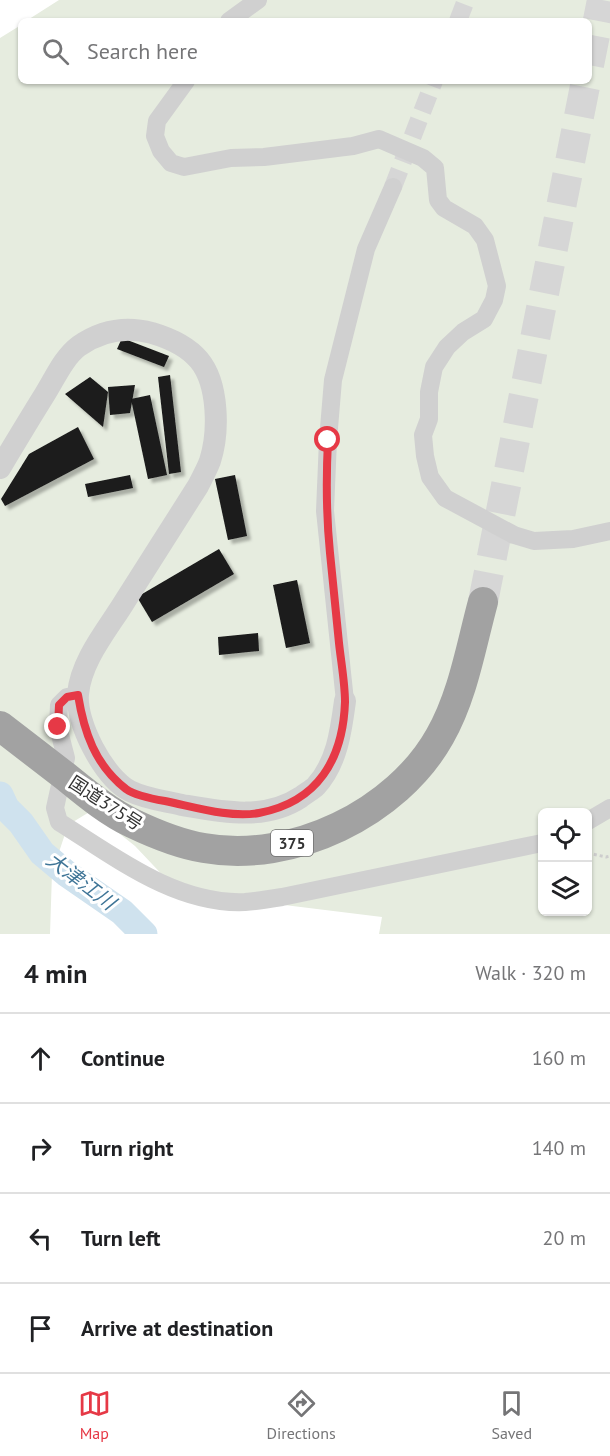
<!DOCTYPE html>
<html lang="en">
<head>
<meta charset="utf-8">
<style>
  body { margin:0; font-family:"PT Sans","Noto Sans JP",sans-serif; background:#f6f6f6; color:#202124 }
  .controls { position:absolute; right:18px; bottom:18px; display:grid; overflow:hidden; border-radius:9px; box-shadow:0 2px 4px #0004 }
  .controls button { width:54px; height:54px; display:grid; place-items:center; padding:0; border:0; border-bottom:2px solid #e0e0e0; background:#fff; color:#202124; font:30px sans-serif }
  .stop { position:absolute; width:18px; height:18px; margin:-14px; border:4px solid #e63946; border-radius:50%; background:#fff }
  .stop.end { background:#e63946; border-color:#fff; box-shadow:0 2px 6px #0008 }
  .list { margin:0; padding:0; list-style:none }
  h2 { display:flex; justify-content:space-between; align-items:center; height:78px; margin:0; padding:0 24px; font-size:26px }
  h2 small { font-size:20px; font-weight:400; color:#757577 }
  .list li { display:grid; grid-template-columns:39px 1fr auto; gap:18px; align-items:center; box-sizing:border-box; height:90px; padding:0 24px; border-top:2px solid #e0e0e0 }
  .list b { display:block; font-size:22px; white-space:nowrap }
  .list em { font-size:20px; font-style:normal; color:#757577 }
  .icon { flex:none; width:33px; height:33px; fill:none; stroke:currentColor; stroke-width:2; stroke-linecap:round; stroke-linejoin:round }
  .map { position:relative; flex:none; width:610px; height:934px; overflow:hidden }
  .search { position:absolute; background:#fff; box-shadow:0 2px 4px #0004; left:18px; right:18px; top:18px; height:66px; display:flex; align-items:center; gap:15px; box-sizing:border-box; padding:0 21px; border-radius:9px; color:#757577; font-size:22px }
  .sheet { height:438px; background:#fff }
  nav { display:flex; justify-content:space-around; align-items:center; box-sizing:border-box; height:84px; border-top:2px solid #e0e0e0; background:#fff; font-size:16px; color:#757577 }
  nav a { display:grid; justify-items:center; gap:3px }
  nav .on { color:#e63946 }
  .map>svg:first-child { display:block }
  .green { fill:#e6ecdf; fill-rule:evenodd }
  .lines { fill:none; stroke-linecap:round; stroke-linejoin:round }
  .river { stroke:#cfe2ee; stroke-width:27 }
  .building { fill:#1a1a1a; filter:url(#shadow) }
  .minor-tunnel { stroke:#d6d6d6; stroke-width:18; stroke-dasharray:18 9; stroke-linecap:butt }
  .trunk-tunnel { stroke:#d6d6d6; stroke-width:30; stroke-dasharray:30 15; stroke-linecap:butt }
  .path { stroke:#cdcdcd; stroke-width:3; stroke-dasharray:3 3; stroke-linecap:butt }
  .minor { stroke:#d0d0d0; stroke-width:18 }
  .tertiary { stroke:#d0d0d0; stroke-width:22 }
  .trunk { stroke:#a2a2a2; stroke-width:30 }
  .route { stroke:#e63946; stroke-width:8 }
  .labels { text-anchor:middle; dominant-baseline:central; stroke-width:6; stroke-linejoin:round; paint-order:stroke }
  .shield { fill:#fff; stroke:#707070; stroke-width:1.5 }
  .shield-label { font-size:16px; font-weight:bold; fill:#333 }
  .street-label { font-size:18px; fill:#333; stroke:#fff }
  .water-label { font-size:20px; font-style:italic; fill:#3f7597; stroke:#fff }
</style>
</head>
<body>
<div class="map">
<svg width="610" height="934" viewBox="0 0 610 934">
  <defs>
    <filter id="shadow"><feDropShadow dx="4" dy="4" stdDeviation="1.5" flood-color="#0004"/></filter>
  </defs>
  <rect width="100%" height="100%" fill="#fff"/>
  <path class="green" d="M59,0H610V934H379L382,917L227,898L170,883L135,846L91,811L68,825L52,873L50,934H0V38L21,25V81H589V21H26ZM542,812H588V912H542Z"/>
  <g class="lines">
    <path class="river" d="M0,795L6,808L21,823L42,853L67,874L122,912L144,934"/>
  </g>
  <g class="building">
    <path d="M122,338L169,356L164,367L117,349Z"/>
    <path d="M170,375L181,472L169,474L158,377Z"/>
    <path d="M90,377L108,392L103,427L65,394Z"/>
    <path d="M135,385L130,413L110,415L108,387Z"/>
    <path d="M150,395L167,475L148,479L131,399Z"/>
    <path d="M78,427L94,459L5,506L1,499L29,454Z"/>
    <path d="M130,475L133,488L88,497L85,484Z"/>
    <path d="M235,475L247,536L228,540L215,479Z"/>
    <path d="M219,549L234,574L152,622L137,597Z"/>
    <path d="M297,580L310,643L286,648L273,585Z"/>
    <path d="M258,633L259,651L219,655L218,637Z"/>
  </g>
  <g class="lines">
    <g class="minor-tunnel">
      <path d="M458,21L466,0"/>
      <path d="M393,187L434,81"/>
    </g>
    <g class="trunk-tunnel">
      <path d="M589,65L602,0"/>
      <path d="M483,602L586,81"/>
    </g>
    <path class="path" d="M588,853L606,857L610,856"/>
    <g class="minor">
      <path d="M229,21L258,0"/>
      <path d="M186,81L157,121L155,136L161,151L171,163L184,167L231,158L264,157L353,146L379,139L423,158L435,168L438,200L444,208L475,226L485,240L497,286L494,300L484,319L463,332L447,347L434,367L429,392V419L423,435L425,456L430,477L445,498L514,535L534,541L573,539L610,531"/>
      <path d="M78,695L67,697L59,705L58,727L66,758L55,808L59,822C115,857 176,905 245,902C258,901 270,899 282,897L542,843"/>
      <path d="M345,701L325,511L328,440L333,380L366,249L393,187"/>
      <path d="M588,821L610,808"/>
    </g>
    <path class="tertiary" d="M0,468C15,443 30,418 45,394C55,378 64,357 79,346C102,330 126,326 152,333C169,338 188,347 199,360C219,384 219,433 210,461C207,469 202,478 198,486C174,524 149,563 125,601C108,629 81,660 78,694C75,722 104,778 130,791C146,799 165,801 182,805C222,812 265,821 301,797C306,793 312,790 316,786C337,763 341,731 345,701"/>
    <path class="trunk" d="M0,726C22,743 43,759 65,776C86,793 107,811 132,823C155,834 179,844 204,848C292,864 397,813 440,736C463,696 471,646 483,602"/>
  </g>
  <g class="lines">
    <path class="route" d="M58,727L59,705L67,697L78,695C84,732 95,765 126,789C136,796 153,799 165,801C195,807 229,818 259,813C318,802 343,759 345,702C345,683 341,662 339,643C336,613 333,583 330,553C326,513 326,479 328,440"/>
  </g>
  <g class="labels">
    <rect class="shield" x="271" y="830" width="42" height="26" rx="4.5"/>
    <g class="shield-label">
      <text x="292" y="843">375</text>
    </g>
    <g class="street-label">
      <text transform="translate(106 803) rotate(33)">国道375号</text>
    </g>
    <g class="water-label">
      <text transform="translate(81 881) rotate(37)">大津江川</text>
    </g>
  </g>
</svg>
<div class="controls">
<button><svg class="icon" aria-label="locate" viewBox="0 0 24 24"><circle cx="12" cy="12" r="6"/><path d="M12 2v4M12 18v4M2 12h4M18 12h4"/></svg></button>
<button><svg class="icon" aria-label="layers" viewBox="0 0 24 24"><path d="M12 4l9 5-9 5-9-5zM3 14l9 5 9-5"/></svg></button>
</div>
<div class="stop" style="left:328px;top:440px"></div>
<div class="stop end" style="left:58px;top:727px"></div>
<div class="search"><svg class="icon" aria-label="search" viewBox="0 0 24 24"><circle cx="10" cy="10" r="6"/><path d="M15 15l6 6"/></svg>Search here</div>
</div>
<section class="sheet">
<h2>4 min<small>Walk · 320 m</small></h2>
<ul class="list">
<li><svg class="icon" aria-label="ahead" viewBox="0 0 24 24"><path d="M12 20V5M6 11l6-6 6 6"/></svg><div><b>Continue</b></div><em>160 m</em></li>
<li><svg class="icon" aria-label="right" viewBox="0 0 24 24"><path d="M7 20v-9h11M14 6l5 5-5 5"/></svg><div><b>Turn right</b></div><em>140 m</em></li>
<li><svg class="icon" aria-label="left" viewBox="0 0 24 24"><path d="M17 20v-9H6M10 6l-5 5 5 5"/></svg><div><b>Turn left</b></div><em>20 m</em></li>
<li><svg class="icon" aria-label="arrive" viewBox="0 0 24 24"><path d="M6 21V4h12l-3 4 3 4H6"/></svg><div><b>Arrive at destination</b></div></li>
</ul>
</section>
<nav>
<a class="on"><svg class="icon" aria-label="map" viewBox="0 0 24 24"><path d="M3 6l6-2 6 2 6-2v14l-6 2-6-2-6 2zM9 4v14M15 6v14"/></svg>Map</a>
<a><svg class="icon" aria-label="directions" viewBox="0 0 24 24"><path d="M12 3l9 9-9 9-9-9zM9 14v-3h6M13 9l2 2-2 2"/></svg>Directions</a>
<a><svg class="icon" aria-label="saved" viewBox="0 0 24 24"><path d="M7 4h10v16l-5-4-5 4z"/></svg>Saved</a>
</nav>
</body>
</html>
